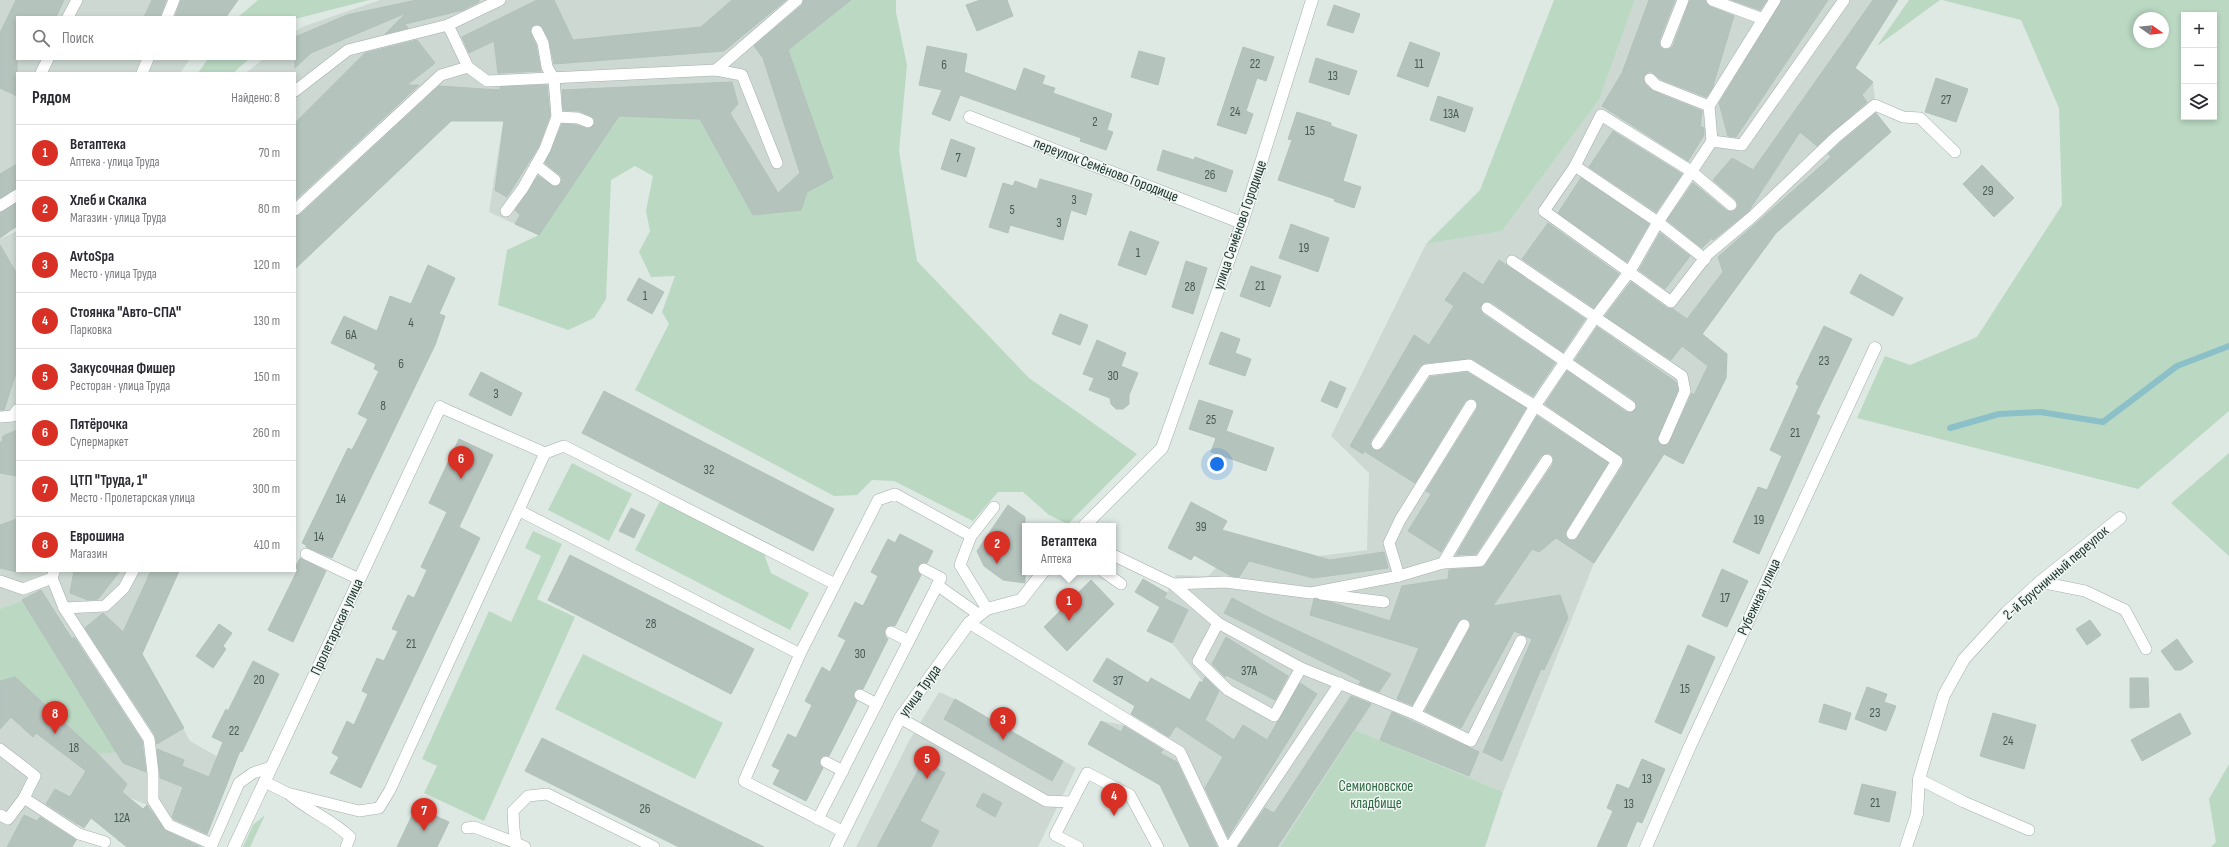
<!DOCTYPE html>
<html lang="ru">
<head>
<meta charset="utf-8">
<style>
  body { margin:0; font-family:"Sofia Sans Condensed",sans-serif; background:#f7f7f7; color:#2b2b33 }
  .controls { position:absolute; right:12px; top:12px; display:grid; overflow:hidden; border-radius:0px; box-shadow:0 2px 6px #0003 }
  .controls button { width:36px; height:36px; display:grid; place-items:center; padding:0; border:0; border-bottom:1px solid #e1e1e2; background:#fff; color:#2b2b33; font:20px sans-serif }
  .compass { position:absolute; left:2133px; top:12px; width:36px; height:36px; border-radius:50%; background:#fff; box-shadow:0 2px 6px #0003; rotate:104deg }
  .you { position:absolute; left:1217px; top:464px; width:14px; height:14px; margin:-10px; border:3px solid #fff; border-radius:50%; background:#1a73e8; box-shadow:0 0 0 6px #1a73e833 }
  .badge { display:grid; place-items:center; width:26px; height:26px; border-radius:50%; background:#d93025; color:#fff; font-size:13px; font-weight:700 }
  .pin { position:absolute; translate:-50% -33px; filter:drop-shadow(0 1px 2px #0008) }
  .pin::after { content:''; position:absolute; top:21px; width:14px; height:12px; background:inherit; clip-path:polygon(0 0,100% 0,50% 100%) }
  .popup { position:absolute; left:1022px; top:523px; width:94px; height:52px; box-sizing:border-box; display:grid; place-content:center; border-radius:0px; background:#fff; filter:drop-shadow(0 1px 3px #0005); font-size:13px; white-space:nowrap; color:#7c7c81 }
  .popup b { font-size:15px; color:#2b2b33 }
  .popup::after { content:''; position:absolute; left:50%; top:100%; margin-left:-8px; border:8px solid transparent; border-top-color:#fff }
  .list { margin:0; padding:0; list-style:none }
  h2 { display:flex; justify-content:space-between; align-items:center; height:52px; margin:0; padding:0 16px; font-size:17px }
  h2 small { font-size:13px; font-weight:400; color:#7c7c81 }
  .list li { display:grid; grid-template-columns:26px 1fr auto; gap:12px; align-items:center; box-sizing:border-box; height:56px; padding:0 16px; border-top:1px solid #e1e1e2 }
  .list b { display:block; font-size:15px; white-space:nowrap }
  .list p { margin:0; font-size:13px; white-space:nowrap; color:#7c7c81 }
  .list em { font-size:13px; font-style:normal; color:#7c7c81 }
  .icon { flex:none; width:22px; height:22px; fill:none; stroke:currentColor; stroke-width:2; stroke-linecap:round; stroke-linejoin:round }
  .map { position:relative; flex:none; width:2229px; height:847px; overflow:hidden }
  .search { position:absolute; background:#fff; box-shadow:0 2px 6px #0003; left:16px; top:16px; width:280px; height:44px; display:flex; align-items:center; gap:10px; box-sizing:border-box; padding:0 14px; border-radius:0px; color:#7c7c81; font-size:15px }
  .panel { position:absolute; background:#fff; box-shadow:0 2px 6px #0003; left:16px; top:72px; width:280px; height:500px; border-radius:0px }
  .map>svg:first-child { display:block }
  .built { fill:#cdd8d3 }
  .green { fill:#bad8c2; fill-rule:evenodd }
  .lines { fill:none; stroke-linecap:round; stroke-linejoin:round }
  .stream { stroke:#8cc0c9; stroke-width:6 }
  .building { fill:#b5c3bd; stroke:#b2c1bb }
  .service-casing { stroke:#a3b0ab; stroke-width:12 }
  .minor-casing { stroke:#a3b0ab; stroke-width:13 }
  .service { stroke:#fff; stroke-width:11 }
  .minor { stroke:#fff; stroke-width:12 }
  .labels { text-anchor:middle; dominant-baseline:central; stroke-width:3; stroke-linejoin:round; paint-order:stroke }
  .number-label { font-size:13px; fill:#475a54 }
  .street-label { font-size:15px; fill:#223731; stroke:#eff6f2 }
  .park-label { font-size:15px; fill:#306946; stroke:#eff6f2 }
</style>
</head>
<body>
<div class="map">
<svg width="2229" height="847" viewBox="0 0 2229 847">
  <rect width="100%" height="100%" fill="#dfe9e4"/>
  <g class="built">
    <path d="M0,0H233L221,17H17V59H190L180,73H17V226L0,238Z"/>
    <path d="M380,0H851L788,50L833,178L807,192L801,210L753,215L699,119L619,116L539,235L489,212L503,121H451L295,269V73H246L263,59H295V32L302,27Z"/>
    <path d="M1635,0H1898L1855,68L1873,82L1877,115L1891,132L1776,233L1703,334L1727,354L1726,378L1683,464L1664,454L1594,563L1503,792L1355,730L1280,847H1190L1160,785L1088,744L1101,721L1172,733L1186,708L1215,697L1172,643L1147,631L1176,575L1208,576L1217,567L1236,534L1319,556L1367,550L1369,473L1331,436L1426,244L1502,231L1599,100Z"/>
    <path d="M17,231V571H179L142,654L190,741L234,766L203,847H127L117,840L147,805L121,794L88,808L77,826L79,834L72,847H0V681L15,677L99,754L22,601L0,609V239Z"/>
    <path d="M939,692L955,699L1076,768L1038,847H856L909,741Z"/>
  </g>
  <g class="green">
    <path d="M258,0H369L295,19V17H238Z"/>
    <path d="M851,0H896V12L907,65L899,151L917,261L1029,378L1137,454L1068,524L1049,515L1023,492H998L973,521L894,481L872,480L857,495L834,496L635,390L669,324L662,312L675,276L651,277L639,252L650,231L646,211L653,176L635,166L611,180L606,299L594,318L568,330L498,305L507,250L539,235L619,116L700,119L753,215L801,210L807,192L833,178L788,50Z"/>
    <path d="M1554,0H1635L1599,100L1502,231L1426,244L1480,190Z"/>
    <path d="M1909,0H1940L1877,46Z"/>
    <path d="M1942,0H2229V411L2138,489L1857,418L1885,356L1910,365L1977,337L2062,205L2059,108L2021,20ZM2184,15H2214V117H2184ZM2139,18H2163V42H2139Z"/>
    <path d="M208,59H249L233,73H198Z"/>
    <path d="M2229,453V556L2171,503Z"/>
    <path d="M572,463L632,494L609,541L548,510Z"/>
    <path d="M660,501L764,554L771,573L809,593L790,630L635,550Z"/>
    <path d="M533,531L562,544L537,599L575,617L484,821L424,793L437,766L422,759L489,611L511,622L541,556L525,548Z"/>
    <path d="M22,601L116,752L99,754L15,677L0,681V609Z"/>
    <path d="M583,654L723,723L695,779L555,709Z"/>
    <path d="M1355,730L1503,792L1485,847H1280Z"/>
    <path d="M2229,764V847H2211L2216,842L2209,799Z"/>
    <path d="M265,815L250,847H243L253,825Z"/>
  </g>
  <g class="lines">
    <path class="stream" d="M1950,428L1999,414L2040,412L2103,422L2177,366L2229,346"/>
  </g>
  <g class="building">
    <path d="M16,0H64L56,17H17V96L0,88V33Z"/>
    <path d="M152,0H166L160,17H144Z"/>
    <path d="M181,0H238L226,17H175Z"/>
    <path d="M416,0H479V2L463,10L405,24L408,28L385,34L406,13L311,53L295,68V37L347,15Z"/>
    <path d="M537,0H554L573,40L701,27L732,0H786L724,51L554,64L549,40L543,28L537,24L531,27L530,31L536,45L541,71L498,73L494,41L469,53L462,37Z"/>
    <path d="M804,0H851L788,50L833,178L807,192L801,210L753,215L700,119L619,116L539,235L515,224L520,215L515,210L538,176L554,187L561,184L562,178L560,175L545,163L562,124L576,125L589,129L595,124L594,118L591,116L579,111L563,110L562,90L732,82L738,104L730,113L778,193L800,173L763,58L754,46L802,5Z"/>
    <path d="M980,0H1007L1013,16L977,31L966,5Z"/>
    <path d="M1649,0H1675L1659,41L1660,47L1664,50L1670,49L1673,46L1690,0H1705L1709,6L1734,16L1712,89L1706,97L1660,79L1652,72H1648L1643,77L1645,84L1653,91L1702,111L1700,126L1704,128V135L1688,161L1602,106L1622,73Z"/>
    <path d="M1732,0H1767L1760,10Z"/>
    <path d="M1782,0H1828L1736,137L1728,136L1719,103Z"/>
    <path d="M1873,0H1898L1855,68L1873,82L1862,95L1867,102L1817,146L1800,132L1748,212L1713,240L1712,238L1702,248L1667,220L1693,183L1727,211L1733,212L1736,210L1738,206L1736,200L1713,180L1732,158L1753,170Z"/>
    <path d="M1334,5L1360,14L1353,33L1327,25Z"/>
    <path d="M417,40L435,63L407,85H419L295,200V123L365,53Z"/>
    <path d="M1410,42L1440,53L1428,87L1397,76Z"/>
    <path d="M927,46L967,54L964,72L1016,91L1024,68L1045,76L1042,84L1055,88L1053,93L1112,114L1107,130L1113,132L1106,150L1080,141L1081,138L960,95L950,121L932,114L942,90L919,85Z"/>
    <path d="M1243,47L1274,57L1266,81L1257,78L1246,111L1253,114L1246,134L1217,125Z"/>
    <path d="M1139,51L1165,58L1158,85L1131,77Z"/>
    <path d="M1316,58L1357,71L1349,95L1309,82Z"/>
    <path d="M1936,78L1968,89L1956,122L1925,112Z"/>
    <path d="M547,85L550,116L539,146L507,197L495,190L504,121H451L295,269V217L300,215L439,86L500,90V87Z"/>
    <path d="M1438,96L1473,108L1465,132L1430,120Z"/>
    <path d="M1297,112L1331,123V126L1357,135L1343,181L1361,187L1354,208L1334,201L1335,199L1278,180L1292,140L1288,139Z"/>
    <path d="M1876,113L1891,132L1776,233L1702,334L1727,354L1726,378L1683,464L1664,454L1594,563L1556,538L1539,552L1532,549L1493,606L1560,595L1568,618L1544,670L1541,669L1502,761L1483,752L1532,639L1514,631L1461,728L1425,711L1470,628V622L1467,619H1461L1458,622L1412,705L1397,699L1419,648L1310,615L1314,599L1330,602L1390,621L1402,586L1448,579L1449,570L1484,567L1553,464V457L1551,454L1547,453L1541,456L1476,554L1456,555L1537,416L1608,463L1566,531L1565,534L1568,540H1576L1623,465V458L1545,404L1567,371L1626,412H1633L1637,407L1634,400L1575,360L1597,327L1676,382L1678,390L1657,439L1661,445H1668L1692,393L1694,395L1708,366L1682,346L1671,360L1605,316L1631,282L1667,308L1673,309L1687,319L1723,272L1718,257L1831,157L1828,154L1841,142Z"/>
    <path d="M1613,131L1682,174L1656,212L1589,167Z"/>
    <path d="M951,139L975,148L966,177L941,169Z"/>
    <path d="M1163,150L1194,160L1195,157L1233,171L1226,192L1157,170Z"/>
    <path d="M17,164V188L0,198V174Z"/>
    <path d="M1982,165L2014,198L1994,217L1963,184Z"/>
    <path d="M1581,178L1649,224L1627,262L1558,213Z"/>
    <path d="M1040,179L1092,194L1086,215L1071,210L1063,240L1010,225L1008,233L989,227L1003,183L1013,186L1015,181L1037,189Z"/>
    <path d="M17,203V226L0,238V213Z"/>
    <path d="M1548,223L1619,274L1594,308L1522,259Z"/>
    <path d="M1291,224L1329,238L1318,272L1279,258Z"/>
    <path d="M1130,231L1159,242L1146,275L1118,265Z"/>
    <path d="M1660,233L1690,256L1665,289L1639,270Z"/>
    <path d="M0,245L17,274V370L4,410H0Z"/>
    <path d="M1499,260L1585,319L1563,352L1491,302H1484L1480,308L1483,314L1555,363L1533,396L1472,359L1425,363L1420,366L1371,440L1370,444L1373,450L1377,451L1383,448L1430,377L1467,372L1526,408L1441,552L1408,531L1431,494L1426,491L1477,409V401L1471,398L1465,401L1415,483L1364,451L1363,454L1350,446L1414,335L1429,345L1454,306L1445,300L1464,272L1483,285Z"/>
    <path d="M1186,261L1207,268L1193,314L1172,307Z"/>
    <path d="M428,265L455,278L439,314L445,316L435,345L332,558L306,547V545L302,543L348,448L352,450L368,419L358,414L379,371L374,369L376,364L331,343L344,316L377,331L390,296L411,304Z"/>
    <path d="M1251,266L1281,276L1270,307L1240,296Z"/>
    <path d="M1860,274L1903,298L1893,316L1850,293Z"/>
    <path d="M639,278L664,292L652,314L627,300Z"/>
    <path d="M1060,314L1088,325L1080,345L1052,334Z"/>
    <path d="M1824,326L1852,339L1816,414L1820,416L1759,554L1733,542L1758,487L1767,490L1782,456L1770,450L1799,386L1796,384Z"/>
    <path d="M1221,332L1240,339L1235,353L1251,359L1245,376L1209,364Z"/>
    <path d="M1097,340L1126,353L1121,366L1138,373L1129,395V404L1123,409H1116L1111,404L1110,398L1089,390L1094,378L1083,374Z"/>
    <path d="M481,372L522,393L511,416L469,395Z"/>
    <path d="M1330,381L1346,388L1337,408L1321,401Z"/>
    <path d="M604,391L834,509L813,551L582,433Z"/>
    <path d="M1199,400L1233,411L1226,431L1274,448L1266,471L1211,452L1216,438L1189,429Z"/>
    <path d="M17,430V476L0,473V442H2L3,436Z"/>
    <path d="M459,439L493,455L459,527L480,538L361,788L330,773L339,757L332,753L347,721L354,725L368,694L362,691L377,658L384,661L398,631L392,629L408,595L414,598L427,570L421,567L447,512L429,503Z"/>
    <path d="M1191,502L1227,521L1222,530L1330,560L1384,552L1388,568L1313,578L1249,561L1239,577L1231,576L1194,555L1191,560L1168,548Z"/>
    <path d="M1008,505L1025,517V583L1003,580L984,566L977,551Z"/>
    <path d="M631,508L645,515L634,538L619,531Z"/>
    <path d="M17,519V572L0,568V525Z"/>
    <path d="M900,534L933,551L927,563H921L918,566V572L921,575L895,626L890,625L885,629V636L888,639L863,689H857L854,692V698L857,701L829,756H823L820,759V765L823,768L806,801L773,784L780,770L772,766L788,734L796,738L812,705L805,701L822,667L830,672L846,640L838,636L855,602L863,606L878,576L871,572L888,539L895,543Z"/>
    <path d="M570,555L754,649L731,694L548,600Z"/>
    <path d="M300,558L326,571L325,573L293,642L268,630L298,569L295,568Z"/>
    <path d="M1722,569L1748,581L1727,627L1702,616Z"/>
    <path d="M74,571H120L98,599L88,600L70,593Z"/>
    <path d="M151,571H179L142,654L184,728L157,744L155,735L85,628L103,613L123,632Z"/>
    <path d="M1143,579L1167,593L1164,598L1188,610L1172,643L1147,631L1160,607L1135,592Z"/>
    <path d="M1091,580L1114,604L1067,651L1044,627Z"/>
    <path d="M41,590L72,639L74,637L142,741L146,772L123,763L22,600Z"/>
    <path d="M1232,598L1264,615L1391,674L1379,692L1359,684L1361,681L1224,613Z"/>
    <path d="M2090,620L2101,635L2087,645L2076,629Z"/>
    <path d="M219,624L232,633L223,646L226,649L213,668L196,656Z"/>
    <path d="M1226,637L1288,676L1275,700L1226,675L1225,677L1212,664Z"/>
    <path d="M2177,639L2193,662L2181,670H2175L2161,651Z"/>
    <path d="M1688,645L1715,657L1681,734L1655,722Z"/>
    <path d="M1107,658L1148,683L1151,678L1190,700L1200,681L1202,683L1205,677L1219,691L1205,720L1234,740L1243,725L1267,740L1300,683L1317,694L1228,837L1205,788L1223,757L1176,726L1169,737L1131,714L1135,706L1093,681Z"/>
    <path d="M253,661L279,674L242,752L240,751L207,834L174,819L172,817L183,787L160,778L157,749L184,760L182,766L209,777L223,742L212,737L226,709L228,711Z"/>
    <path d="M15,677L96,752L127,784L122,792L143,809L147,805L166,831L201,847H127L91,818L84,828L46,804L55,789L70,797L86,771L36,733L33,737L11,717L0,729V681Z"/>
    <path d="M2130,678H2148L2149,707L2130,708Z"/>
    <path d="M1867,687L1887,694L1884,702L1896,706L1886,731L1855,719Z"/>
    <path d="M1351,696L1371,704L1277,847H1238L1265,808L1274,813Z"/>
    <path d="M955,699L1063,761L1052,781L944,719Z"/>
    <path d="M1824,704L1851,713L1846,730L1819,722Z"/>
    <path d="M1392,712L1479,752L1469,776L1380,740Z"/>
    <path d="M1993,713L2036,725L2024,769L1980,756Z"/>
    <path d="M2180,713L2191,734L2142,761L2131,740Z"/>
    <path d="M1101,721L1121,732L1124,726L1163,750L1160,753L1177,762L1217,847H1190L1160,785L1088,744Z"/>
    <path d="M542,738L764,847H679L525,771Z"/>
    <path d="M1642,759L1665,769L1642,823L1637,821L1626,847H1597L1613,811L1607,808L1617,784L1629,789Z"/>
    <path d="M923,761L945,773L920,821L939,831L931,847H877Z"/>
    <path d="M1862,784L1896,792L1889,822L1854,814Z"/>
    <path d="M983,793L1002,803L995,817L976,806Z"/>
    <path d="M416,807L449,822L437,847H397Z"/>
    <path d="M24,815L37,821L40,817L76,840L72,847H7Z"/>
  </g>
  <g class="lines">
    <defs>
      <g id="service">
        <path d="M1712,0L1763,19"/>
        <path d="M68,17L77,0"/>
        <path d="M167,17L174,0"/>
        <path d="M1666,43L1683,0"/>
        <path d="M468,67L487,81L716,70L742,75L777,163"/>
        <path d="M716,70L797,0"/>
        <path d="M41,73L48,59"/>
        <path d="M142,73L148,59"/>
        <path d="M1650,79L1656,85L1709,106"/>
        <path d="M295,91L348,50L448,25L500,0"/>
        <path d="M557,117L578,118L588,122"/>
        <path d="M1712,141L1709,106L1775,0"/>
        <path d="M536,165L555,180"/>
        <path d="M1575,166L1544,211L1671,302L1708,254L1752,217L1836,137L1875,105L1903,117L1920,118L1955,152"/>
        <path d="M0,206L17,195"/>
        <path d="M295,210L441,75L468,67L448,25"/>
        <path d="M506,211L523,188L545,149L557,117L554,79L547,67L543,43L537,31"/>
        <path d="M1705,259L1658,222L1575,166L1601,115L1691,171L1731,205"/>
        <path d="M1512,261L1682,376L1685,391L1664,439"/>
        <path d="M1487,308L1630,406"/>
        <path d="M440,407L545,453L564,446L835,584"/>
        <path d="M0,417L13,416L17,410"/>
        <path d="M1377,444L1426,370L1469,365L1535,406L1617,461L1572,534"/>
        <path d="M520,511L800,654"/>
        <path d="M971,536L994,507"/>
        <path d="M306,554L359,579"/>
        <path d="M1113,555L1173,584L1218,623L1301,668L1415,714L1471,741L1521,641"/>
        <path d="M1443,563L1480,561L1547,460"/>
        <path d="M1104,572L1121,584"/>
        <path d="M1399,576L1389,543L1400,520L1471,405"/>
        <path d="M52,578L64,608L105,606L124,588L133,571"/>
        <path d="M0,581L23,589L52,578L54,572"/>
        <path d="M2040,582L2085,591L2125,610L2146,649"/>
        <path d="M1173,584L1225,582L1311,593L1399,576L1443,563L1535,406L1596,316L1630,271L1658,222L1712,141L1742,145L1844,0"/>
        <path d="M937,585L978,614"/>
        <path d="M1321,594L1384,602"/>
        <path d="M64,608L149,739L153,773V800L169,825L212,844"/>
        <path d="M969,623L1180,752L1225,847"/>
        <path d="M1218,623L1198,661L1228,690L1274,716L1301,668"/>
        <path d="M891,632L909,641"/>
        <path d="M860,695L877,704"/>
        <path d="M1415,714L1464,625"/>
        <path d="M900,718L1046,801L1071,802"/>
        <path d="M0,749L35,776L24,798L8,819L0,815"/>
        <path d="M826,762L843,771"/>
        <path d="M1919,779L1964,802L2029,830"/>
        <path d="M265,782L287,793L359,811L379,808L390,790L545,453"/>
        <path d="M289,794C308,811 332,819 350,837L346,847"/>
        <path d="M24,798L79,834L105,842"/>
        <path d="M818,819L941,578L924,569"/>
        <path d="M467,828L474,827L516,843"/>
        <path d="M844,832L744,781L800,654L878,500L895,494L971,536L960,565L987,609"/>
        <path d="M211,847L239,783L253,773L271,767"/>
        <path d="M525,847L516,843L514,829L513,811L528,796L547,794L654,847"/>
        <path d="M1078,847L1055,835L1087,773L1130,795L1158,847"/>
        <path d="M1230,847L1340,683"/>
      </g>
      <g id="minor">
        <path d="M970,117L1242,223"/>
        <path d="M1084,526L1162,448L1242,223L1312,0"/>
        <path d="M234,847L440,407"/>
        <path d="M836,847L900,718L969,623L987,609L1021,600L1043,572"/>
        <path d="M1646,847L1690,746L1875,348"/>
        <path d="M1906,847L1917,814L1919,779L1944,695L1964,659L2007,612L2040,582L2120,518"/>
      </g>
    </defs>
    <use href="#service" class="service-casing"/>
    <use href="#minor" class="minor-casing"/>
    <use href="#service" class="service"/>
    <use href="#minor" class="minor"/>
  </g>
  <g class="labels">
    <g class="number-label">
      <text x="1255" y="64">22</text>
      <text x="1419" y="64">11</text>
      <text x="944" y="65">6</text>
      <text x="1333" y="76">13</text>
      <text x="1946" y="100">27</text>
      <text x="1235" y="112">24</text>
      <text x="1451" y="114">13А</text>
      <text x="1095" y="122">2</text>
      <text x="1310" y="131">15</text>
      <text x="958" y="158">7</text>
      <text x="1210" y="175">26</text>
      <text x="1988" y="191">29</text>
      <text x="1074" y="200">3</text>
      <text x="1012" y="210">5</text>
      <text x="1059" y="223">3</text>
      <text x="1304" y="248">19</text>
      <text x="1138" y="253">1</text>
      <text x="1260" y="286">21</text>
      <text x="1190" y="287">28</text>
      <text x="645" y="296">1</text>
      <text x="411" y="323">4</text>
      <text x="351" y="335">6А</text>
      <text x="1824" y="361">23</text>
      <text x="401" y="364">6</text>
      <text x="1113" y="376">30</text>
      <text x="496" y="394">3</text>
      <text x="383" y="406">8</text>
      <text x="1211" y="420">25</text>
      <text x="1795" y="433">21</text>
      <text x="709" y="470">32</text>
      <text x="341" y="499">14</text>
      <text x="1759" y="520">19</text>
      <text x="1201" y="527">39</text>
      <text x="319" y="537">14</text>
      <text x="1725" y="598">17</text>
      <text x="651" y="624">28</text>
      <text x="411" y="644">21</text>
      <text x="860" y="654">30</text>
      <text x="1249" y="671">37А</text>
      <text x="259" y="680">20</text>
      <text x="1118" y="681">37</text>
      <text x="1685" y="689">15</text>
      <text x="1875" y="713">23</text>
      <text x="234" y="731">22</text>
      <text x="2008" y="741">24</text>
      <text x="74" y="748">18</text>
      <text x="1647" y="779">13</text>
      <text x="1875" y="803">21</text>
      <text x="1629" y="804">13</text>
      <text x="645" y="809">26</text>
      <text x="122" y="818">12А</text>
    </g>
    <g class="street-label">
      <text transform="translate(1106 170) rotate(21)">переулок Семёново Городище</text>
      <text transform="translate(1240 225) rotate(-71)">улица Семёново Городище</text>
      <text transform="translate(2056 573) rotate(-41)">2-й Брусничный переулок</text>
      <text transform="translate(1759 597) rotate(-65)">Рубежная улица</text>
      <text transform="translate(337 627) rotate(-65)">Пролетарская улица</text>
      <text transform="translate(920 691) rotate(-54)">улица Труда</text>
    </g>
    <g class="park-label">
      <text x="1376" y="786">Семионовское<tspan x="1376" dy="17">кладбище</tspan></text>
    </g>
  </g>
</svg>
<div class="controls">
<button>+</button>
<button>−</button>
<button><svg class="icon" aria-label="layers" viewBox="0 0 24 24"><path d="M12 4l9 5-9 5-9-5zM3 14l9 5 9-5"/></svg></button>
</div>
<svg class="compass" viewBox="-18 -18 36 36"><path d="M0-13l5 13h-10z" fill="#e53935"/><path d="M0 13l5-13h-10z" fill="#7c7c81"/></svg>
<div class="you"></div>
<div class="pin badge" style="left:1069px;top:621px">1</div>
<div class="popup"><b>Ветаптека</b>Аптека</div>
<div class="pin badge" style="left:997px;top:564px">2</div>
<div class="pin badge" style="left:1003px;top:740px">3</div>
<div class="pin badge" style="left:1114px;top:816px">4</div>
<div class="pin badge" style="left:927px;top:779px">5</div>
<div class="pin badge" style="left:461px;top:479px">6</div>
<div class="pin badge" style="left:424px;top:831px">7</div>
<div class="pin badge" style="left:55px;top:734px">8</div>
<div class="search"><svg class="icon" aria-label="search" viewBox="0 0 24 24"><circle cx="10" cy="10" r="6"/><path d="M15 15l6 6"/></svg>Поиск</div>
<section class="panel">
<h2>Рядом<small>Найдено: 8</small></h2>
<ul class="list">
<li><span class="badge">1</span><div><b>Ветаптека</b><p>Аптека · улица Труда</p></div><em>70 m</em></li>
<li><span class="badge">2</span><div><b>Хлеб и Скалка</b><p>Магазин · улица Труда</p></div><em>80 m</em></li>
<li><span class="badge">3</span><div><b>AvtoSpa</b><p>Место · улица Труда</p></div><em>120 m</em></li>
<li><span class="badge">4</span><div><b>Стоянка &quot;Авто-СПА&quot;</b><p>Парковка</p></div><em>130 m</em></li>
<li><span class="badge">5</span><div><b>Закусочная Фишер</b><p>Ресторан · улица Труда</p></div><em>150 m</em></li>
<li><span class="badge">6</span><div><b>Пятёрочка</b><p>Супермаркет</p></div><em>260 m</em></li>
<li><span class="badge">7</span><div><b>ЦТП &quot;Труда, 1&quot;</b><p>Место · Пролетарская улица</p></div><em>300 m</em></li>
<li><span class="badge">8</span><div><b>Еврошина</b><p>Магазин</p></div><em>410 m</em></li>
</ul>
</section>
</div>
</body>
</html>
